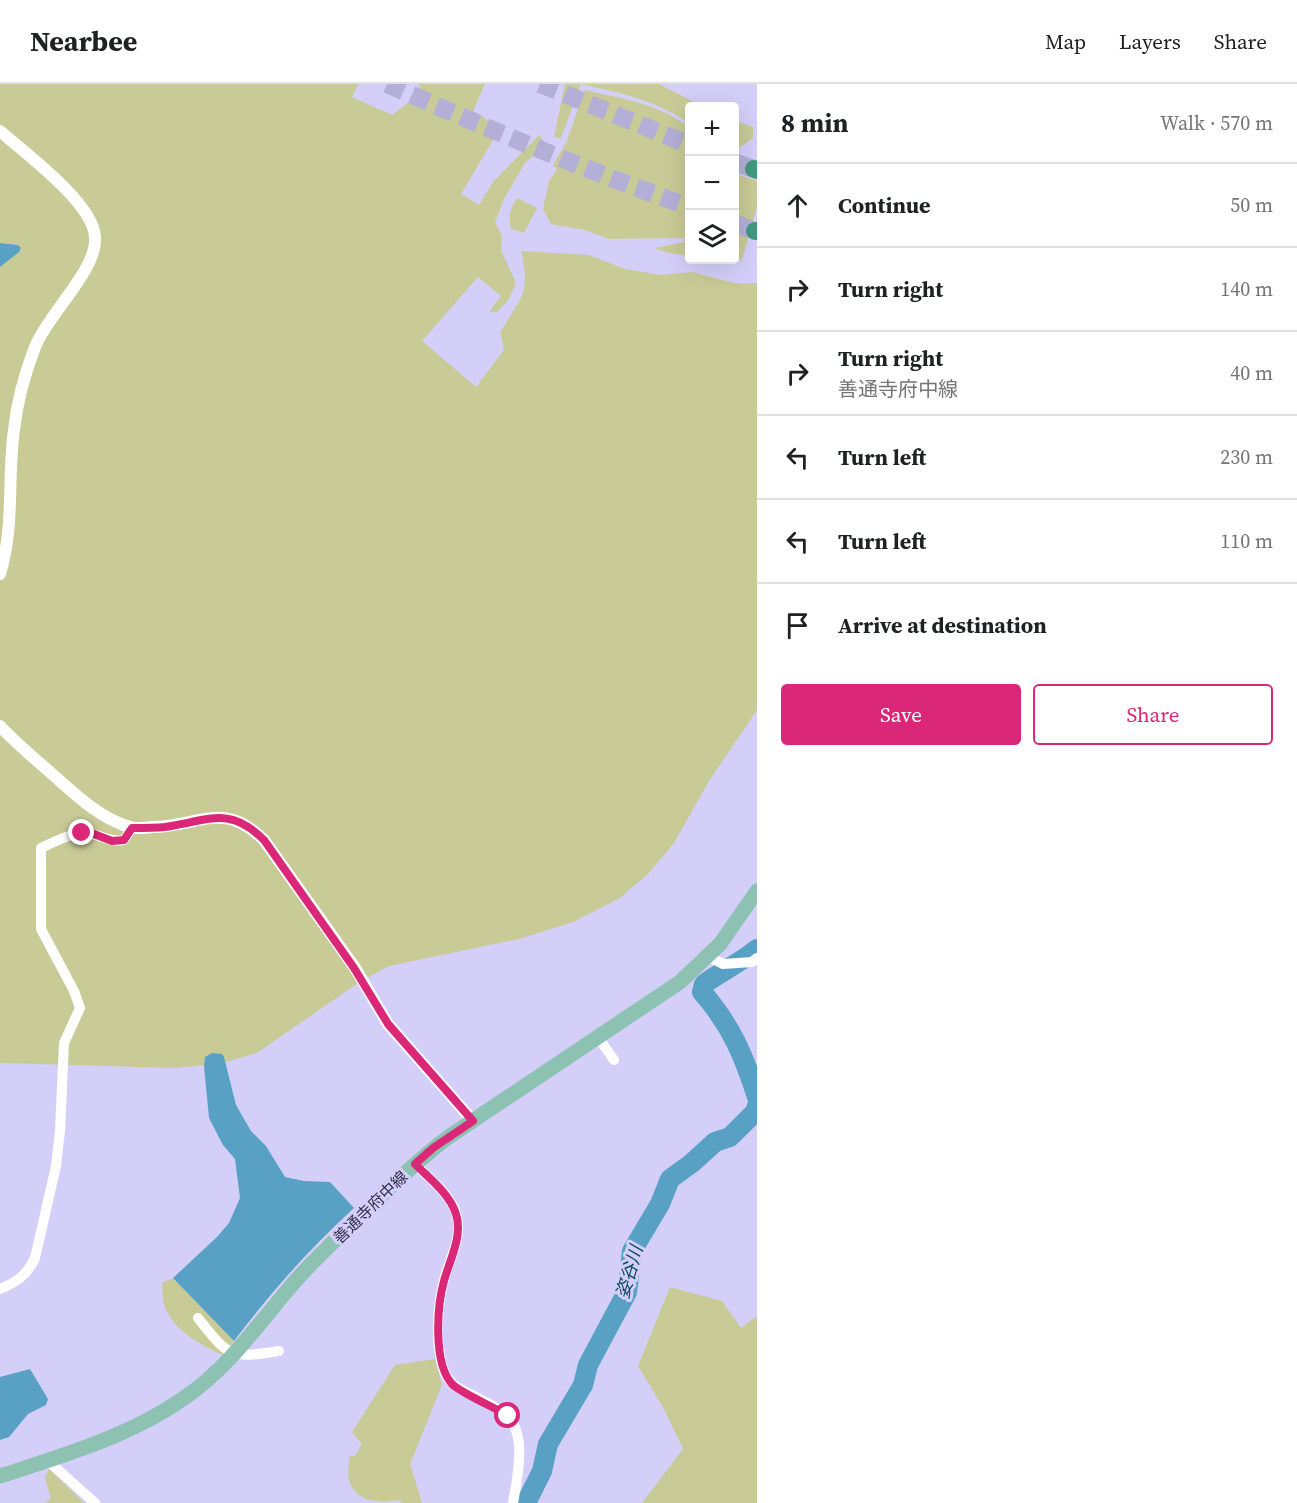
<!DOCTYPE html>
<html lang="en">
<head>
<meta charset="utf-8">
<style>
  body { margin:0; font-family:"Source Serif 4","Noto Sans JP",serif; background:#f6f6f6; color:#202124 }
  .controls { position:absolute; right:18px; top:18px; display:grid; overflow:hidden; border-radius:6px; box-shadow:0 6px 24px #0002 }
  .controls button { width:54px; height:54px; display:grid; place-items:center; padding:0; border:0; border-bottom:2px solid #e0e0e0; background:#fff; color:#202124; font:30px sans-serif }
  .stop { position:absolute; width:18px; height:18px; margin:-14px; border:4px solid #db2777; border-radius:50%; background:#fff }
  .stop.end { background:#db2777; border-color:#fff; box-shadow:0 2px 6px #0008 }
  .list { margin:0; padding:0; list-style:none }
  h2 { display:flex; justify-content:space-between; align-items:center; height:78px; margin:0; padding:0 24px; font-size:26px }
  h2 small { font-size:20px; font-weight:400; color:#757577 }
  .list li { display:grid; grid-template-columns:39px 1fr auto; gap:18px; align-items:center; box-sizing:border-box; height:84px; padding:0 24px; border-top:2px solid #e0e0e0 }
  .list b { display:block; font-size:22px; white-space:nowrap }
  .list p { margin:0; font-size:20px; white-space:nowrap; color:#757577 }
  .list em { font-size:20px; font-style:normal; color:#757577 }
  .actions { display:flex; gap:12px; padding:18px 24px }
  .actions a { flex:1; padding:14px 0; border:2px solid #db2777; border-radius:6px; text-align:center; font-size:21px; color:#db2777 }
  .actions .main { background:#db2777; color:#fff }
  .icon { flex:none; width:33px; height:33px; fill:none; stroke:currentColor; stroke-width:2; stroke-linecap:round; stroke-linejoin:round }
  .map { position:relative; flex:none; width:757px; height:1419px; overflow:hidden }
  header { display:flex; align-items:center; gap:36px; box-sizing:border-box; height:84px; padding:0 30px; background:#fff; border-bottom:2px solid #e0e0e0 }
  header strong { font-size:28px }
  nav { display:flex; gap:33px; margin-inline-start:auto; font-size:21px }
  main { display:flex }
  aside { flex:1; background:#fff }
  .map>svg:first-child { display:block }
  .green { fill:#c8cb96 }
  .water { fill:#58a1c4 }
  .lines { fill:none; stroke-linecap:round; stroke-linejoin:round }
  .river { stroke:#58a1c4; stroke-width:20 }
  .motorway-tunnel { stroke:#b4afd6; stroke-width:18; stroke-dasharray:18 9; stroke-linecap:butt }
  .minor { stroke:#fff; stroke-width:10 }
  .tertiary { stroke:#fff; stroke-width:12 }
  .primary { stroke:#8dc2b2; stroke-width:15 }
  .motorway { stroke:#41997f; stroke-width:18 }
  .route { stroke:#db2777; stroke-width:8 }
  .labels { text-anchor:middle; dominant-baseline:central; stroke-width:6; stroke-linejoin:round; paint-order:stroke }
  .street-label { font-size:16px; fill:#332f4a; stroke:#d4cff9 }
  .water-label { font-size:18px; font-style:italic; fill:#094860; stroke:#d4cff9 }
</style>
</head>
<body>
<header>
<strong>Nearbee</strong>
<nav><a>Map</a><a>Layers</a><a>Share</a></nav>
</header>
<main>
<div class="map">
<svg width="757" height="1419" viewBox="0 0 757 1419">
  <rect width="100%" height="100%" fill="#d4cff9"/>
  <g class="green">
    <path d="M0,0H358L352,13L392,31L420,10L419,0H485L473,27L496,41L492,58L461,110L479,121L493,98L539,51L546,60L525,79L504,115L495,138L502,152L501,166L516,199L509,215L497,228H489L501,212L478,193L422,257L476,303L504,266L500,248C521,214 531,209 521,167L589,171L625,185L661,191L692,188L734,199H757V626L709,697L674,759L648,790L620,814L573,838L519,855L389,882L361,897L257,969L222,979L175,984L0,979V183L18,161L0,159Z"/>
    <path d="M565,0H659L702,22H690L689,40C660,17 617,8 581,0L561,54L554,53Z"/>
    <path d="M585,6C619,14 662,20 689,44L690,144L687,154L609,155L585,146L551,140L543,125L549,97L557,85L553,81L566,59Z"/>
    <path d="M735,37L753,43V54L739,64L735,78Z"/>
    <path d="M734,89L757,97V123L742,176L735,175Z"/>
    <path d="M517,114L537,124L524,149L511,145C508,132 510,125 517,114Z"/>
    <path d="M689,157V172L665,168L655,164Z"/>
    <path d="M173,1194L234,1257L222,1271C200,1260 174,1247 165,1223C162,1216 163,1207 162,1199Z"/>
    <path d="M670,1203L722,1217L741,1244L757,1232V1419H642L683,1365L663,1323L638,1282Z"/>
    <path d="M435,1275L442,1301L410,1380L422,1419H401L400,1416C379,1419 356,1419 349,1396C347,1390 349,1379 350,1372H355L362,1360L352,1348L395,1281Z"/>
    <path d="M49,1385L80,1415L84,1419H45L51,1415L45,1394Z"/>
  </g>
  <g class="water">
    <path d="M0,159L18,161L21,164L19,168L0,183Z"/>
    <path d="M212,969L222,970L224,973L236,1021L251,1047L266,1062L285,1093L304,1097L330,1098L354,1124C310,1164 271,1208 234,1257L173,1194L217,1153L229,1139L240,1114L235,1075L223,1061L209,1034L204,982L205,973Z"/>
    <path d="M30,1285L48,1315L46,1321L28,1330L9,1353L0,1356V1293Z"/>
  </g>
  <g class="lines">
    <g class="river">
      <path d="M757,865C740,879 722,887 704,900L702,908C731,941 744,972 757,1013"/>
      <path d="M526,1419L542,1387L548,1360L583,1301L588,1281L627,1208L632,1167L660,1120L670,1095L692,1079L715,1058L730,1053L755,1028L757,1022"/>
    </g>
    <g class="motorway-tunnel">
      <path d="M387,0C487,44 587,87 690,123"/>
      <path d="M540,0L690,61"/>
      <path d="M734,78L754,85"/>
      <path d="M734,139L755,147"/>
    </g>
    <g class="minor">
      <path d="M709,873L723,880L752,878L757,874"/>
      <path d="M598,953L614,976"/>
      <path d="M415,1080C429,1094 450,1110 456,1129C464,1153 448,1177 443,1200C437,1227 435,1261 444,1287C448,1298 456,1303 466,1308C479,1315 495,1321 506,1331C528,1349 517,1395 513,1419"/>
      <path d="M0,1205C17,1198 27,1191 35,1174L56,1082L60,1047L64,959L80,924L74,907L41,845V764C57,757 73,747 91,750C103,752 112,759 124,756L132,744"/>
      <path d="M198,1234C229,1273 229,1275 279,1267"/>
      <path d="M47,1376L95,1419"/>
    </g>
    <g class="tertiary">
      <path d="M0,47C26,70 93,119 95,153C98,185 48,230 35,263C25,289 17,318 14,346C7,396 15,440 0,490"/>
      <path d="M0,642C16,659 34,674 51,689C75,710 99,734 130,743C137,745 146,744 153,743C200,742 224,716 264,756L355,884L388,940L473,1037"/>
    </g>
    <path class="primary" d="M0,1392C62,1372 130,1352 184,1314C227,1285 257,1242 291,1202C312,1177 337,1155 361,1131C390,1104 417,1076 450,1052L680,898L720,860L757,807"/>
    <g class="motorway">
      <path d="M754,85L757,86"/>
      <path d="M755,147H757"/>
    </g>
  </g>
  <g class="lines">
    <path class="route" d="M82,749L94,750L112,757L124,756L132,744C143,744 154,744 165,743C208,737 229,721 264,756L354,884L388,940L473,1037L433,1064L415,1080C429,1094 450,1110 456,1130C463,1152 450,1175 444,1197C437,1222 433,1279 452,1300C459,1308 496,1324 508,1332"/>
  </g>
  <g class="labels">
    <g class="street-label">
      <text transform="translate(370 1123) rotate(-44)">善通寺府中線</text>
    </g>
    <g class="water-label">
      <text transform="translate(629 1188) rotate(-74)">姿谷川</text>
    </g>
  </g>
</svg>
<div class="controls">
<button>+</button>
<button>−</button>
<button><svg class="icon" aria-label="layers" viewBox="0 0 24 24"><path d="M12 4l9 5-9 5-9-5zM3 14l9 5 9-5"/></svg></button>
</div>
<div class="stop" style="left:508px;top:1332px"></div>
<div class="stop end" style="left:82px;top:749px"></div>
</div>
<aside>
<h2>8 min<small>Walk · 570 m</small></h2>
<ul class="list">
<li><svg class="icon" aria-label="ahead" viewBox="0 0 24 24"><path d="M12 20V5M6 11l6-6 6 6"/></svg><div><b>Continue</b></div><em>50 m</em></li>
<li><svg class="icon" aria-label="right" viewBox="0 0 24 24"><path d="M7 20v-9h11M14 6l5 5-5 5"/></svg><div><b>Turn right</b></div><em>140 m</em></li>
<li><svg class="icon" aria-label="right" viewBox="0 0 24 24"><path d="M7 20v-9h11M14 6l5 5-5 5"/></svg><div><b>Turn right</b><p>善通寺府中線</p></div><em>40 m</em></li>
<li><svg class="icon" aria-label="left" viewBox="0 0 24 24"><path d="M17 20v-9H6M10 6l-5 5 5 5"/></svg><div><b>Turn left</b></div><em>230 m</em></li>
<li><svg class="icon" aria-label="left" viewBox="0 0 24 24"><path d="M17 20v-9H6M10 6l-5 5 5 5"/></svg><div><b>Turn left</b></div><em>110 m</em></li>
<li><svg class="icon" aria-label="arrive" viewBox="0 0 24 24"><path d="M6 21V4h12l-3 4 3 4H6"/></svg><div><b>Arrive at destination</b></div></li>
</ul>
<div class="actions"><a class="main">Save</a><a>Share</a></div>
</aside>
</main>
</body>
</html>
